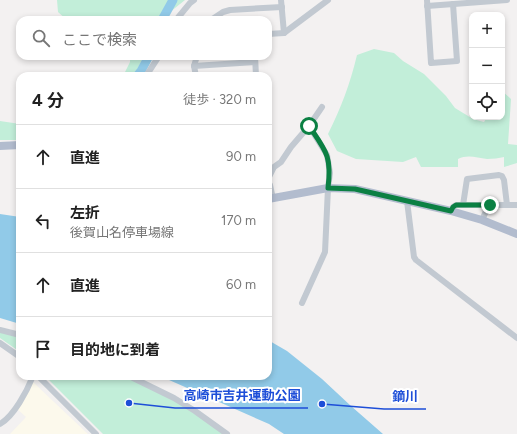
<!DOCTYPE html>
<html lang="ja">
<head>
<meta charset="utf-8">
<style>
  body { margin:0; font-family:Figtree,"Noto Sans JP",sans-serif; background:#f6f6f6; color:#222 }
  .controls { position:absolute; right:12px; top:12px; display:grid; overflow:hidden; border-radius:8px; box-shadow:0 2px 6px #0003 }
  .controls button { width:36px; height:36px; display:grid; place-items:center; padding:0; border:0; border-bottom:1px solid #e0e0e0; background:#fff; color:#222; font:20px sans-serif }
  .stop { position:absolute; width:12px; height:12px; margin:-9px; border:3px solid #0b8043; border-radius:50%; background:#fff }
  .stop.end { background:#0b8043; border-color:#fff; box-shadow:0 1px 4px #0008 }
  .list { margin:0; padding:0; list-style:none }
  h2 { display:flex; justify-content:space-between; align-items:center; height:52px; margin:0; padding:0 16px; font-size:17px }
  h2 small { font-size:13px; font-weight:400; color:#767676 }
  .list li { display:grid; grid-template-columns:26px 1fr auto; gap:12px; align-items:center; box-sizing:border-box; height:64px; padding:0 16px; border-top:1px solid #e0e0e0 }
  .list b { display:block; font-size:15px; white-space:nowrap }
  .list p { margin:0; font-size:13px; white-space:nowrap; color:#767676 }
  .list em { font-size:13px; font-style:normal; color:#767676 }
  .icon { flex:none; width:22px; height:22px; fill:none; stroke:currentColor; stroke-width:2; stroke-linecap:round; stroke-linejoin:round }
  .map { position:relative; flex:none; width:517px; height:434px; overflow:hidden }
  .search { position:absolute; background:#fff; box-shadow:0 2px 6px #0003; left:16px; top:16px; width:256px; height:44px; display:flex; align-items:center; gap:10px; box-sizing:border-box; padding:0 14px; border-radius:12px; color:#767676; font-size:15px }
  .panel { position:absolute; background:#fff; box-shadow:0 2px 6px #0003; left:16px; top:72px; width:256px; height:308px; border-radius:12px }
  .map>svg:first-child { display:block }
  .commercial { fill:#fcf9ec }
  .green { fill:#c2eed9 }
  .water { fill:#91cae8 }
  .lines { fill:none; stroke-linecap:round; stroke-linejoin:round }
  .river { stroke:#91cae8; stroke-width:9 }
  .minor { stroke:#c2c9d1; stroke-width:6 }
  .major { stroke:#b2bcce; stroke-width:8 }
  .route { stroke:#0b8043; stroke-width:5 }
  .leader { fill:none; stroke:#1d4ed8; stroke-width:1.5 }
  .callout-dot { fill:#1d4ed8; stroke:#fff; stroke-width:1.5 }
  .callout-label { font-size:13px; text-anchor:middle; font-weight:bold; fill:#1d4ed8; stroke:#fff; stroke-width:4; stroke-linejoin:round; paint-order:stroke }
</style>
</head>
<body>
<div class="map">
<svg width="517" height="434" viewBox="0 0 517 434">
  <rect width="100%" height="100%" fill="#f3f1f1"/>
  <path class="commercial" d="M32,381L53,401L88,434H10L26,417L16,408Z"/>
  <g class="green">
    <path d="M57,0H185L170,12L166,20H67L58,12Z"/>
    <path d="M374,49L394,53L403,61L424,74L446,96L455,108L473,119L484,122L487,117H502V91L511,99L508,144L517,145V163L504,167V157C499,158 493,159 487,159C477,158 468,154 458,159V167H421L416,157L403,162L356,159L337,151L328,134C341,108 350,84 357,55Z"/>
    <path d="M130,56H144L134,76H111V74L123,76L130,62Z"/>
    <path d="M0,121L20,124V140H0Z"/>
    <path d="M0,329L20,334V352L0,338Z"/>
    <path d="M45,376H134L216,423L230,434H103Z"/>
  </g>
  <g class="water">
    <path d="M0,214L20,217V324L0,318Z"/>
    <path d="M268,340L287,351L322,379L351,406L383,434H284L269,424L160,376H268Z"/>
  </g>
  <g class="lines">
    <g class="river">
      <path d="M162,20L173,0"/>
      <path d="M137,76L141,71L149,56"/>
    </g>
    <g class="minor">
      <path d="M281,0L284,33"/>
      <path d="M427,0L431,63L457,61L453,4"/>
      <path d="M427,6L507,0"/>
      <path d="M176,20L190,3L194,0"/>
      <path d="M211,20L223,12L230,10L282,7"/>
      <path d="M268,34L284,33L328,0"/>
      <path d="M255,56L256,76"/>
      <path d="M194,66L255,62"/>
      <path d="M146,76L159,56"/>
      <path d="M196,76L194,66L197,56"/>
      <path d="M268,179L274,167L281,162L291,147L309,126L322,107"/>
      <path d="M268,184L270,185L273,199"/>
      <path d="M407,201L414,257L416,260L517,338"/>
      <path d="M463,205L467,179L499,175L502,176L504,180L507,205"/>
      <path d="M451,211L453,207L456,205H517"/>
      <path d="M482,220L487,209L490,205"/>
      <path d="M302,303L325,252L328,188L330,173L327,155L309,126"/>
      <path d="M0,330L20,335"/>
      <path d="M0,343L20,357"/>
      <path d="M38,376L96,434"/>
      <path d="M129,376L174,398L195,411L227,434"/>
      <path d="M0,424C14,416 27,391 33,376"/>
    </g>
    <g class="major">
      <path d="M0,146L20,145"/>
      <path d="M268,199L328,188L355,189L451,211L482,220L517,234"/>
    </g>
  </g>
  <g class="lines">
    <path class="route" d="M309,126C326,151 332,156 328,188L355,189L451,211L453,207L456,205H490"/>
  </g>
  <path class="leader" d="M129 403L175 408H308M322 404L384 409H426"/>
  <g class="callout-dot">
    <circle cx="129" cy="403" r="4"/>
    <circle cx="322" cy="404" r="4"/>
  </g>
  <g class="callout-label">
    <text x="242" y="400">高崎市吉井運動公園</text>
    <text x="405" y="401">鏑川</text>
  </g>
</svg>
<div class="controls">
<button>+</button>
<button>−</button>
<button><svg class="icon" aria-label="locate" viewBox="0 0 24 24"><circle cx="12" cy="12" r="6"/><path d="M12 2v4M12 18v4M2 12h4M18 12h4"/></svg></button>
</div>
<div class="stop" style="left:309px;top:126px"></div>
<div class="stop end" style="left:490px;top:205px"></div>
<div class="search"><svg class="icon" aria-label="search" viewBox="0 0 24 24"><circle cx="10" cy="10" r="6"/><path d="M15 15l6 6"/></svg>ここで検索</div>
<section class="panel">
<h2>4 分<small>徒歩 · 320 m</small></h2>
<ul class="list">
<li><svg class="icon" aria-label="ahead" viewBox="0 0 24 24"><path d="M12 20V5M6 11l6-6 6 6"/></svg><div><b>直進</b></div><em>90 m</em></li>
<li><svg class="icon" aria-label="left" viewBox="0 0 24 24"><path d="M17 20v-9H6M10 6l-5 5 5 5"/></svg><div><b>左折</b><p>後賀山名停車場線</p></div><em>170 m</em></li>
<li><svg class="icon" aria-label="ahead" viewBox="0 0 24 24"><path d="M12 20V5M6 11l6-6 6 6"/></svg><div><b>直進</b></div><em>60 m</em></li>
<li><svg class="icon" aria-label="arrive" viewBox="0 0 24 24"><path d="M6 21V4h12l-3 4 3 4H6"/></svg><div><b>目的地に到着</b></div></li>
</ul>
</section>
</div>
</body>
</html>
